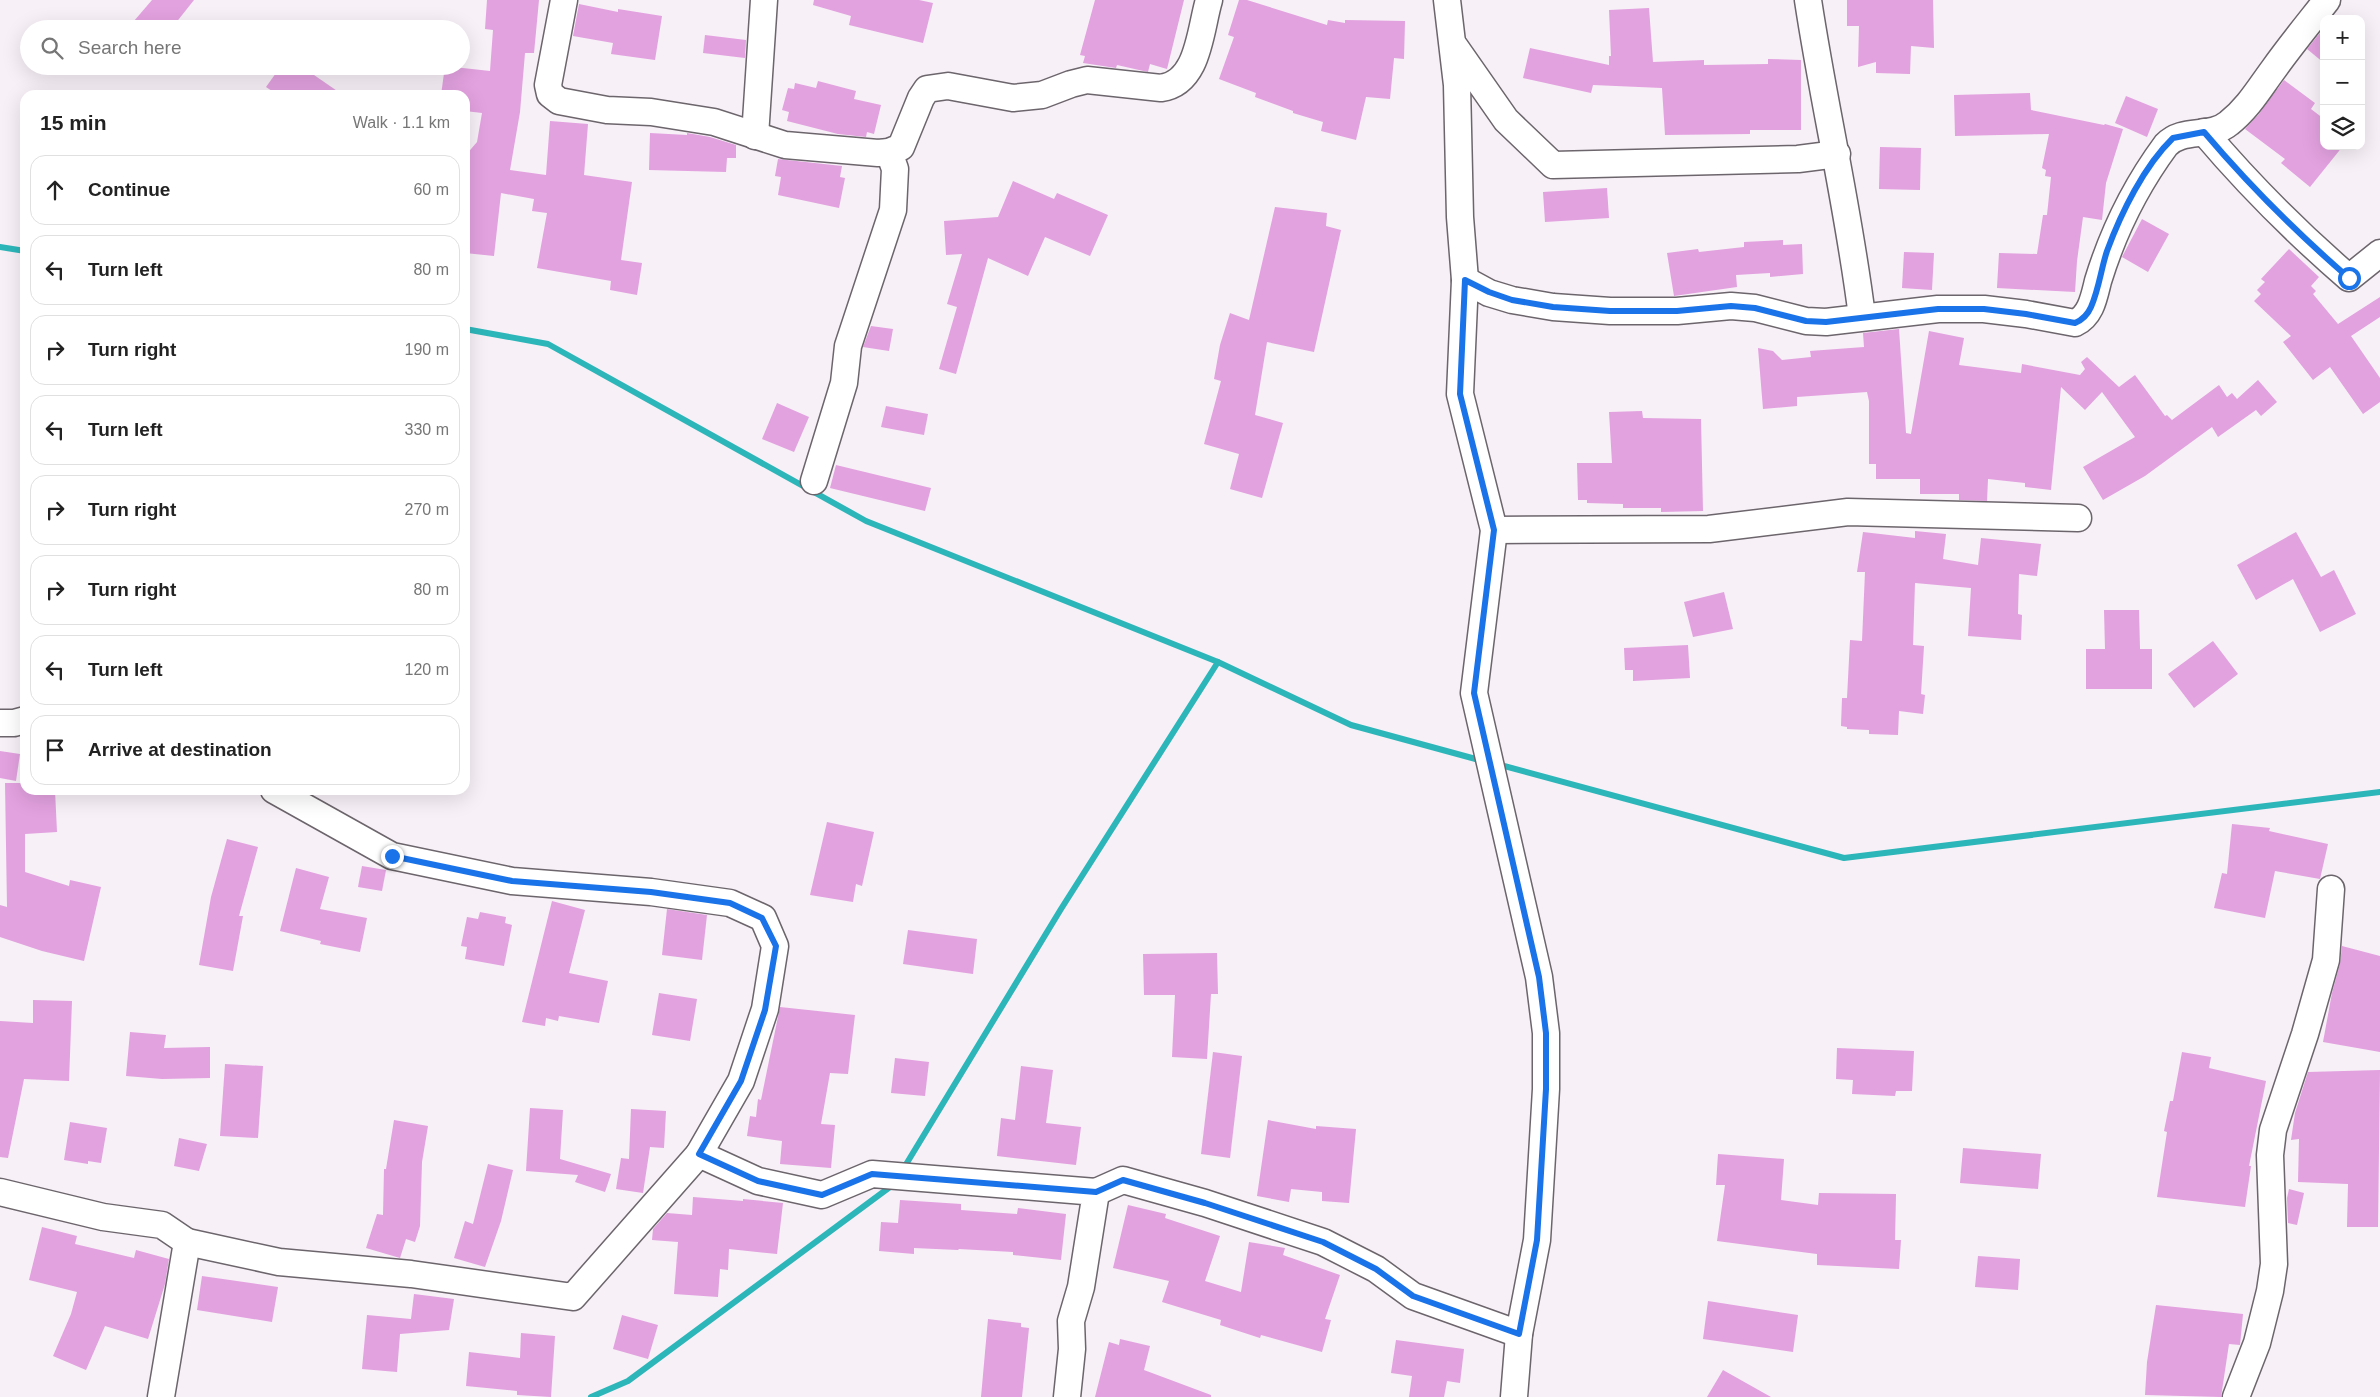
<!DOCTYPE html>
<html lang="en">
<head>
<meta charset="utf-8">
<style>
  body { margin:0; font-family:Helvetica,sans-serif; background:#f6f6f6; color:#222 }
  .controls { position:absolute; right:15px; top:15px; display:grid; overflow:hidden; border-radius:10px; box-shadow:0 5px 20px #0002 }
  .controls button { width:45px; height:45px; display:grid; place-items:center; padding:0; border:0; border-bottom:1px solid #e0e0e0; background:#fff; color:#222; font:25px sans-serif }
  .stop { position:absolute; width:15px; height:15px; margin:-11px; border:4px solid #1a73e8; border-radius:50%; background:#fff }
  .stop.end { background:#1a73e8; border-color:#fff; box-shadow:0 1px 5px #0008 }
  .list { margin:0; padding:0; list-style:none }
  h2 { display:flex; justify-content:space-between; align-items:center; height:65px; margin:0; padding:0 20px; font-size:21px }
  h2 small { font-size:16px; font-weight:400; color:#767676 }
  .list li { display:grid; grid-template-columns:32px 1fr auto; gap:15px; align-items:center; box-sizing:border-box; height:70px; margin:0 10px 10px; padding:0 10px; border:1px solid #e0e0e0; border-radius:15px }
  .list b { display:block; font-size:19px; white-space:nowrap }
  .list em { font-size:16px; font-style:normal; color:#767676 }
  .icon { flex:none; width:28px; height:28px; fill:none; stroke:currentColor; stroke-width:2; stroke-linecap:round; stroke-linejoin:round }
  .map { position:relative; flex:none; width:2380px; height:1397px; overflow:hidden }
  .search { position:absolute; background:#fff; box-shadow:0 5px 20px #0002; left:20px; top:20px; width:450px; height:55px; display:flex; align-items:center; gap:12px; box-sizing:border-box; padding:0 18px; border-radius:28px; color:#767676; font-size:19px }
  .panel { position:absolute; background:#fff; box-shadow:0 5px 20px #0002; left:20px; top:90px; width:450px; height:705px; border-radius:15px }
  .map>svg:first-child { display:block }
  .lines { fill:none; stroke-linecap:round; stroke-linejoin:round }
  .stream { stroke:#2db6b9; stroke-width:6 }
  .building { fill:#e2a1df }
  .street-casing { stroke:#6c656b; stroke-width:29 }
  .street { stroke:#fff; stroke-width:26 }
  .route { stroke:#1a73e8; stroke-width:6 }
</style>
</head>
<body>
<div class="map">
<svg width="2380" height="1397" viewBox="0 0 2380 1397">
  <rect width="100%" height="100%" fill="#f7f0f7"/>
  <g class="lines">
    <g class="stream">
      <path d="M0,247L25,251"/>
      <path d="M465,329L548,344L866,521L1218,662L1351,725L1483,761"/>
      <path d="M1497,764L1844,858L2380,792"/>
      <path d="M902,1171L1061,909L1218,662"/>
      <path d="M591,1397L628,1381L894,1184"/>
    </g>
  </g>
  <g class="building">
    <path d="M152,0H194L171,29H144L134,21Z"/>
    <path d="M487,0H539L534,53H525L520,112L510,170L546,175L550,121L588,124L584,175L632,182L621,260L642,263L637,295L610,290L611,281L537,268L547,213L532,211L534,199L501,193L494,256L465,253V156L477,142L482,113L465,111V95H441L445,66L490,71L493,30L485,29Z"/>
    <path d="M814,0H919L933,3L923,43L849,25L851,16L813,5Z"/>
    <path d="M1095,0H1184L1167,69L1150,64L1148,72L1117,65L1116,68L1083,63L1085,56L1080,55Z"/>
    <path d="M1239,0H1247L1327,25L1328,20L1345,23V20L1405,21L1404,59L1394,58L1390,99L1366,97L1356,140L1321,131L1323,122L1293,113V111L1255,97L1256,93L1219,79L1234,37L1228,35Z"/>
    <path d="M1847,0H1933L1934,48L1911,46L1910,74L1876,73V62L1858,67L1859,26H1847Z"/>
    <path d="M579,4L618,12V9L662,16L655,60L611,54L613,43L573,36Z"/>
    <path d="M1649,8L1653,62L1704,60V65L1768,64V59L1801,60V130H1750V134L1665,135L1662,88L1593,85L1591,93L1523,78L1530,48L1609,65V56H1611L1609,10Z"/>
    <path d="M2324,28V63L2307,49Z"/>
    <path d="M705,35L746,40L745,58L703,53Z"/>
    <path d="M281,66H301L343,95H278L266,87Z"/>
    <path d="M2284,80L2315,103L2311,109L2324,119V146H2343L2310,187L2281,163L2285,159L2245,129L2259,114Z"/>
    <path d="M818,81L856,91L854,99L881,105L874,134L867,132L866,137L838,134L787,121L789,112L782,110L788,88L794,89L795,83L816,88Z"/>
    <path d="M2030,93L2031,110L2104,125L2105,124L2123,129L2106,183L2102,220L2083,217L2077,261L2075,292L1997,288L1999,253L2037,254L2043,215H2047L2051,177L2045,176L2046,170L2042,168L2049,134L1955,136L1954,95Z"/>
    <path d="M2126,96L2158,109L2147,137L2115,123Z"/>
    <path d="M650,133L687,135V133L710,137L736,145V158H727L726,172L649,170Z"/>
    <path d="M1880,147L1921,148L1920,190L1879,189Z"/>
    <path d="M778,159L842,166L840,177L845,178L839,208L778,195L781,177L775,176Z"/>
    <path d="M1013,181L1054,199L1057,193L1108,215L1090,256L1045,237L1028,276L988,258L956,374L939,369L957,307L947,304L962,254L946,255L944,221L998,217Z"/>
    <path d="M1607,188L1609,218L1545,222L1543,192Z"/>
    <path d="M1275,207L1327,213L1326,226L1341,230L1314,352L1267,342L1255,415L1283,423L1262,498L1230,489L1239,454L1204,444L1221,381L1214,379L1220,345L1230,313L1249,320Z"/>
    <path d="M2142,219L2169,234L2148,272L2122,257Z"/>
    <path d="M1783,240V245L1802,244L1803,274L1770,277V273L1736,275L1737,287L1674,296L1667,253L1698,249L1699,252L1744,247V242Z"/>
    <path d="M2289,249L2319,277L2311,286L2316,291L2313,294L2338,324L2380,297V317L2351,336L2380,378V402L2363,414L2330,367L2313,380L2283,342L2291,336L2254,301L2261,294L2257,290L2265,282L2261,279Z"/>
    <path d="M1904,252L1934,253L1932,290L1902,288Z"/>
    <path d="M871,326L893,329L889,351L863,347Z"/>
    <path d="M1899,329L1906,433L1911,434L1929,331L1964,338L1959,365L2021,373L2022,364L2080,375L2085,369L2081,362L2087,357L2119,387L2135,375L2165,416L2167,415L2172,420L2219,385L2227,397L2232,393L2237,399L2258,380L2277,402L2261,416L2256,410L2218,437L2212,427L2145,476L2103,500L2083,467L2135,437L2102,392L2085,410L2061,387L2051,490L2025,487V483L1988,479L1987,501L1959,500V494H1920V479H1876V464H1869V401L1867,392L1797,397V406L1763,409L1758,348L1773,351L1782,360L1811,357L1810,351L1864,347L1863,333Z"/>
    <path d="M777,403L809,417L794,452L762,439Z"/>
    <path d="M886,406L928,414L924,435L881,427Z"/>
    <path d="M1642,411L1643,418L1701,419L1703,511L1661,512V508H1623V504L1587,503V500H1578L1577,463H1612L1609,412Z"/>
    <path d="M836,465L931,488L925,511L830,488Z"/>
    <path d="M1915,531L1946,534L1943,559L1978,565L1981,538L2041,544L2037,576L2019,574L2018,614L2022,615L2021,640L1968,636L1971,588L1915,583L1913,645L1924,646L1921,694L1925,695L1923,714L1899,711L1898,735L1869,734V730L1847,729V727L1841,726L1842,698H1847L1850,640L1862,641L1865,572H1857L1863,532L1915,538Z"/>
    <path d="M2296,532L2321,577L2334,570L2356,614L2320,632L2293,579L2256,600L2237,565Z"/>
    <path d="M1724,592L1733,629L1693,637L1684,602Z"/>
    <path d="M2104,610H2139L2140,649H2152V689H2086V649H2105Z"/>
    <path d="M2213,641L2238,674L2194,708L2168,674Z"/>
    <path d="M1688,645L1690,678L1633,681V670H1625L1624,648Z"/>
    <path d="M0,751L20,754L16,781L0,778Z"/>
    <path d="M5,783H25V790H55L57,832L25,834V872L69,886L70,880L101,887L84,961L42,951L0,937V905L7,907Z"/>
    <path d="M827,822L874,832L862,886L856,884L853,902L810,895Z"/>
    <path d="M2232,824L2270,828L2269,831L2328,844L2320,879L2275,871L2265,918L2214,908L2222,873L2227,874Z"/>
    <path d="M227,839L258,847L239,916H243L233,971L199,965L211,897Z"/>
    <path d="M362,866L386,870L382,891L358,887Z"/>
    <path d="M296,868L329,877L320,909L367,918L360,952L320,944L321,941L280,931Z"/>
    <path d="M552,901L585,910L569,973L608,981L599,1023L559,1016L558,1021L546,1018L545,1026L522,1022Z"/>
    <path d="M667,909L707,915L702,960L662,955Z"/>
    <path d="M480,912L506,917L505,923L512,925L504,966L465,959L467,947L461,946L467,917L478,919Z"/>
    <path d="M908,930L977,939L973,974L903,964Z"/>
    <path d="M2342,946L2380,956V1052L2323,1042L2332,993L2340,964Z"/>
    <path d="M1217,953L1218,994H1211L1207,1059L1172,1057L1175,995H1144L1143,954Z"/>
    <path d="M659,993L697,999L690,1041L652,1035Z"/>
    <path d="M33,1000L72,1001L69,1081L24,1079L8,1158L0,1157V1021L33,1023Z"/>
    <path d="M780,1007L855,1015L848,1074L830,1073L821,1124L835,1125L831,1168L780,1164L782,1141L747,1136L750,1116L756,1117L758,1099L761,1100Z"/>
    <path d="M130,1032L166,1035L164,1048L210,1047V1078L162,1079L126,1076Z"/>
    <path d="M1837,1048L1914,1051L1912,1091H1896L1895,1096L1852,1094L1853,1080L1836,1079Z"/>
    <path d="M1213,1052L1242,1056L1230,1158L1201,1154Z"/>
    <path d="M2182,1052L2211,1057L2209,1068L2266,1081L2249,1166H2251L2245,1207L2157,1197L2167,1132L2164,1131L2170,1101H2173Z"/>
    <path d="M895,1058L929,1062L925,1096L891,1093Z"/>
    <path d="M225,1064L263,1066L258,1138L220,1136Z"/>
    <path d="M1021,1066L1053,1070L1046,1123L1081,1127L1076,1165L997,1156L1001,1118L1015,1120Z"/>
    <path d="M2380,1070L2378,1227H2347L2348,1184L2298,1182L2299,1139L2291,1140L2295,1113L2308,1072Z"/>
    <path d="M530,1108L563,1110L560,1159L611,1174L605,1192L575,1182L578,1175L526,1171Z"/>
    <path d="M631,1109L666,1111L664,1148L650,1147L643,1193L616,1189L621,1158L629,1159Z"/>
    <path d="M394,1120L428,1126L422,1162L420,1226L415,1242L406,1239L400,1258L366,1248L377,1214L383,1215L384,1169H386Z"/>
    <path d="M1268,1120L1316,1129V1126L1356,1129L1349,1203L1322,1201V1192L1291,1189L1289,1202L1257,1196Z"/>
    <path d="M70,1122L107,1128L101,1163L88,1161V1164L64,1160Z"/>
    <path d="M179,1138L207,1144L199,1171L174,1166Z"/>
    <path d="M1963,1148L2041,1154L2038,1189L1960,1183Z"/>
    <path d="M1718,1154L1784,1159L1781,1200L1818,1205L1819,1193L1896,1194L1895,1240H1901L1899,1269L1817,1265V1254L1717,1241L1725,1185H1716Z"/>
    <path d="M488,1164L513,1170L501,1221L485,1267L454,1258L465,1221L473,1224Z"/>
    <path d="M2289,1189L2304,1193L2297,1225L2288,1223L2287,1198Z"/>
    <path d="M693,1197L743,1201V1199L783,1203L777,1254L729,1249L728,1270L720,1269L718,1297L674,1294L678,1242L652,1240L653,1229L667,1213L692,1215Z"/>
    <path d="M900,1200L961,1204V1210L1017,1214L1018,1208L1066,1214L1061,1260L1013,1255V1252L959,1249L958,1250L914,1248V1254L879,1251L881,1222L898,1223Z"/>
    <path d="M1128,1205L1166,1214L1165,1218L1220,1236L1205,1281L1241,1292L1249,1242L1285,1248L1283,1255L1340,1275L1325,1319L1331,1320L1322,1352L1261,1335L1260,1338L1220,1325L1221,1320L1162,1302L1169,1281L1113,1268Z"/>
    <path d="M42,1227L77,1236L75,1244L134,1258L136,1250L169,1259L165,1284L148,1339L105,1326L86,1370L53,1356L71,1314L77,1292L29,1280Z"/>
    <path d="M1978,1256L2020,1259L2018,1290L1975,1287Z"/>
    <path d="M202,1276L278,1287L272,1322L197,1310Z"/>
    <path d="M414,1294L454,1299L449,1330L400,1334L397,1372L362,1369L367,1315L411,1319Z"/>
    <path d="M1708,1301L1798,1315L1793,1352L1703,1339Z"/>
    <path d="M2156,1305L2243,1314L2240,1345L2229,1344L2221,1397L2145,1395L2147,1362Z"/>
    <path d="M622,1315L658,1325L648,1359L613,1349Z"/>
    <path d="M988,1319L1021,1323V1327L1029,1328L1022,1397H981Z"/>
    <path d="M521,1333L555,1336L551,1397L517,1395V1391L466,1386L469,1352L520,1358Z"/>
    <path d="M1120,1339L1150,1346L1144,1370L1211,1395V1397H1095L1109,1342L1119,1345Z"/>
    <path d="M1396,1340L1464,1349L1460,1383L1447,1381L1444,1397H1409L1412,1376L1391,1373Z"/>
    <path d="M1723,1370L1771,1397H1707Z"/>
  </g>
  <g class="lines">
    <defs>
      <g id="street">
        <path d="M564,0L548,85L550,94L559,101L607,110L651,112L714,122L785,145L878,153L889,152L901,147L921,98L927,89L948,86L1013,98L1042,95L1071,84L1087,80L1161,88C1199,83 1200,30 1209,0"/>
        <path d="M1447,0L1457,85L1460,217L1465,280L1460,394L1494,530L1474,693L1539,977L1546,1033V1089L1537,1240L1519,1334L1514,1397"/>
        <path d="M1808,0C1824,106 1849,210 1862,317"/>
        <path d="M1455,47L1506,120L1553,165L1798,159L1837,154"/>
        <path d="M2204,132C2248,184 2297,233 2349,278L2380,253"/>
        <path d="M755,136L764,0"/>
        <path d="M1465,280L1489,293L1512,300L1553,307L1610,311H1677L1731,306L1755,308L1806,321L1826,322L1938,309H1984L2026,314L2075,323C2091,316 2094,297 2098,281C2113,232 2135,187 2166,145C2183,127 2210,139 2229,123C2248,108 2259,89 2273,70C2290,46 2309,23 2327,0"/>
        <path d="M814,481L844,383L848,346L893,210L895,169L889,152"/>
        <path d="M1494,530L1709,529L1848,512L2078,518"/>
        <path d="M0,723H14L25,720"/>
        <path d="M699,1154L758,1181L822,1195L872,1174L1096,1192L1081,1287L1071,1321L1072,1349L1067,1397"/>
        <path d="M0,1192L103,1217L162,1225L187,1242L161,1397"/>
        <path d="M1096,1192L1123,1180L1205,1203L1323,1242L1376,1269L1413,1296L1519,1334"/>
        <path d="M187,1242L279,1262L411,1274L573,1297L699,1154L741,1081L765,1009L775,946L763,918L730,903L651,892L512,881L392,856L274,790"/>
        <path d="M2236,1397L2257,1343L2270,1291L2274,1264L2270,1155L2273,1130L2305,1034L2326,960L2331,889"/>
      </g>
    </defs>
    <use href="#street" class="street-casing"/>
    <use href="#street" class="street"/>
  </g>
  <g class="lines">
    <path class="route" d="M392,856L512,881L651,892L730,903L762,918L776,946L765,1010L741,1081L699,1154L758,1181L822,1195L872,1174L1096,1192L1123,1180L1205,1203L1323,1242L1376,1269L1413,1296L1519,1334L1537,1240L1546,1089V1033L1539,977L1474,693L1494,530L1460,394L1465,280L1489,292L1512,300L1553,307L1610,311H1677L1731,306L1755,308L1806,321L1826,322L1938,309H1984L2026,314L2075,323C2082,320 2088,314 2091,307C2099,289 2101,269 2107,251C2121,213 2144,166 2173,138L2204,132C2248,184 2297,233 2349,278"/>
  </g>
</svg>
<div class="controls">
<button>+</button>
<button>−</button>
<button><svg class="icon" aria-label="layers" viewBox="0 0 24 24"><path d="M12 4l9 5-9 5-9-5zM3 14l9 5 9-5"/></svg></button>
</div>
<div class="stop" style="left:2349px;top:278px"></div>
<div class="stop end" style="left:392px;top:856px"></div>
<div class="search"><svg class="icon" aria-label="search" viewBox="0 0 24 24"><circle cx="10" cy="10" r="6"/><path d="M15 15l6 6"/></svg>Search here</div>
<section class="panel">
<h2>15 min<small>Walk · 1.1 km</small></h2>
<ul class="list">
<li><svg class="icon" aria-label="ahead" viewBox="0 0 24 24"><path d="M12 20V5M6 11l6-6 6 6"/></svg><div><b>Continue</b></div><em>60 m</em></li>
<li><svg class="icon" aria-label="left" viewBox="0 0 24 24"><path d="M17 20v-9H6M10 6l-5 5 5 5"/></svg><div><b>Turn left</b></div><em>80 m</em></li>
<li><svg class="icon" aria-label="right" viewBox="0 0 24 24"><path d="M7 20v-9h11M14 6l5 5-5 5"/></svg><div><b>Turn right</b></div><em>190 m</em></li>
<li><svg class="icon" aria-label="left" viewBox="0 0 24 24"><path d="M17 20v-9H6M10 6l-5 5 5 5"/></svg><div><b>Turn left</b></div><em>330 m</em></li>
<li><svg class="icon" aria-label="right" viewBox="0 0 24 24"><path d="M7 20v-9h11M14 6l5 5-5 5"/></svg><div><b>Turn right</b></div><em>270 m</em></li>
<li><svg class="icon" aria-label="right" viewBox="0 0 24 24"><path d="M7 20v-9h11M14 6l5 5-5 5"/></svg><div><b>Turn right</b></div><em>80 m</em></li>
<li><svg class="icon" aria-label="left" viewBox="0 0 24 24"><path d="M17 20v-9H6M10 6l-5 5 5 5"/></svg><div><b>Turn left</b></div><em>120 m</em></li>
<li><svg class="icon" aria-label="arrive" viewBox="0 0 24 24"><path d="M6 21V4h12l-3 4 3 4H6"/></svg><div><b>Arrive at destination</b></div></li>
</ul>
</section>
</div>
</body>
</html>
